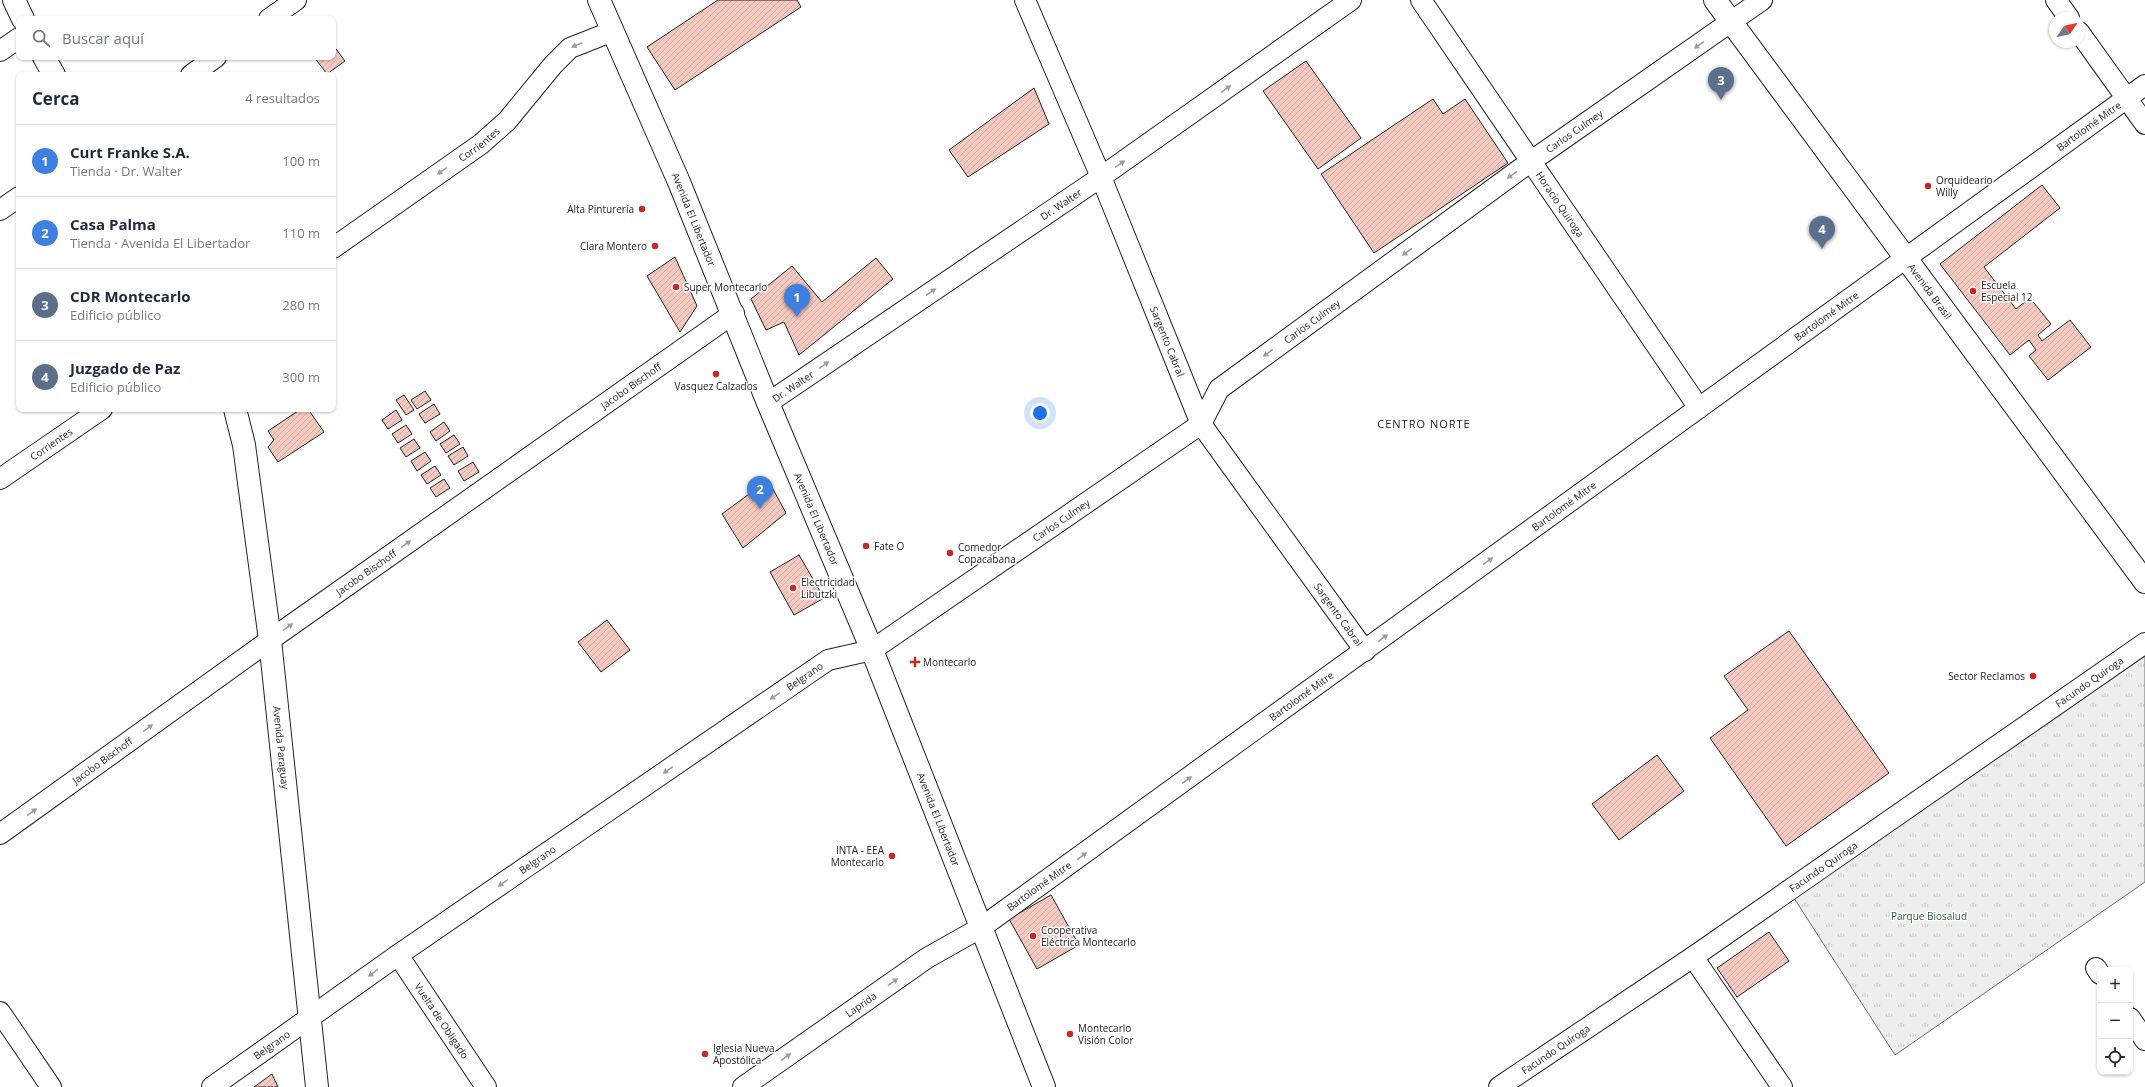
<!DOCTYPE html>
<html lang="es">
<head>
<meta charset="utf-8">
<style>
  body { margin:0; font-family:"Open Sans",sans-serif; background:#f6f6f7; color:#1f2937 }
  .controls { position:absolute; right:12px; bottom:12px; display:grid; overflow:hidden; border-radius:8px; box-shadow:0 1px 3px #0004 }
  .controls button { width:36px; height:36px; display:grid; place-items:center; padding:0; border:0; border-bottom:1px solid #e0e1e3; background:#fff; color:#1f2937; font:20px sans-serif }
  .compass { position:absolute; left:2049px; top:12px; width:36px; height:36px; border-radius:50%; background:#fff; box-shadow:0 1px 3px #0004; rotate:56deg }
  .you { position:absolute; left:1040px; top:413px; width:14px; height:14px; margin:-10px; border:3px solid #fff; border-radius:50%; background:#1a73e8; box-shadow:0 0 0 6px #1a73e833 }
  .badge { display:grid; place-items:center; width:26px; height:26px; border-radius:50%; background:#111827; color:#fff; font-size:13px; font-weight:700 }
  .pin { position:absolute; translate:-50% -33px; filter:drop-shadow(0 1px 2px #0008) }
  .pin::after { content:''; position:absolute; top:21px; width:14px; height:12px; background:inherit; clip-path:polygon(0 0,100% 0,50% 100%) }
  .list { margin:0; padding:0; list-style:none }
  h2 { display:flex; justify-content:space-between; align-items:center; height:52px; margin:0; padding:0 16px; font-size:17px }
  h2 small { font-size:13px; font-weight:400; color:#747a83 }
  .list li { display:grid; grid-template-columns:26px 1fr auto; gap:12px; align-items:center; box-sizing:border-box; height:72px; padding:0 16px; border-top:1px solid #e0e1e3 }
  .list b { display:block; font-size:15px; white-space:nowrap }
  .list p { margin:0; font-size:13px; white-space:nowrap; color:#747a83 }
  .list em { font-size:13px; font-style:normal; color:#747a83 }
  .icon { flex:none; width:22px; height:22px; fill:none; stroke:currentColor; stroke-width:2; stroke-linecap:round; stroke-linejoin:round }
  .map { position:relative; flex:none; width:2145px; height:1087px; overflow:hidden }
  .search { position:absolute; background:#fff; box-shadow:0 1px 3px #0004; left:16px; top:16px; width:320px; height:44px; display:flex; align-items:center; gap:10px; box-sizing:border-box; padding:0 14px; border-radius:8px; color:#747a83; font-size:15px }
  .panel { position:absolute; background:#fff; box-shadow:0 1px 3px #0004; left:16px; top:72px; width:320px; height:340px; border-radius:8px }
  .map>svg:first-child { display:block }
  .park { fill:url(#park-tufts); stroke:#6f6f6f }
  .building { fill:url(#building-hatch); stroke:#222 }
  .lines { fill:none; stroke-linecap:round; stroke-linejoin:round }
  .minor-casing { stroke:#222; stroke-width:22 }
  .major-casing { stroke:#222; stroke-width:24 }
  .minor { stroke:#fff; stroke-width:20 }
  .major { stroke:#fff; stroke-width:22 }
  .oneway { fill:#9c9c9c }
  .poi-dot { fill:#c62828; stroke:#fff; stroke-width:1.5 }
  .labels { text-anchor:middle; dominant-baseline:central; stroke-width:3; stroke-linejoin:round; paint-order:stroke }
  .street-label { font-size:10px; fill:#222; stroke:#fff }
  .poi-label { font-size:10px; fill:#222; stroke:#fff; text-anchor:start }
  .park-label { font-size:10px; fill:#2f5e38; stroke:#fff }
  .neighbourhood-label { font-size:11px; letter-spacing:1px; fill:#222; stroke:#fff }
</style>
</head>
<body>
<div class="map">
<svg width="2145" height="1087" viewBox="0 0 2145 1087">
  <defs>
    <pattern id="park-tufts" width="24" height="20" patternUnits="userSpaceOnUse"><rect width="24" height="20" fill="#eee"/><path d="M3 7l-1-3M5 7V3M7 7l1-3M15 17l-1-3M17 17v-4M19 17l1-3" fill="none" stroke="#ccc"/></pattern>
    <pattern id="building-hatch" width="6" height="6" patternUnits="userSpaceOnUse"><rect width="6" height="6" fill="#f3c9c0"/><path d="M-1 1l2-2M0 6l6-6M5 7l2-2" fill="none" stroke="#d0aca5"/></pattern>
  </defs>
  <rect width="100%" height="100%" fill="#fff"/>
  <path class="park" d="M2145,656V882L1895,1055L1792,895Z"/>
  <g class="building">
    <path d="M718,0H797L801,7L675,90L647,47Z"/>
    <path d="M333,45L345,61L327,74L314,57H333Z"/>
    <path d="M1306,61L1361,138L1318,169L1263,91Z"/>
    <path d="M1034,88L1049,124L968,177L949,150Z"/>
    <path d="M1433,99L1443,114L1465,99L1508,163L1374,253L1321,174Z"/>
    <path d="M2042,185L2060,208L1984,267L2016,309L2030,298L2051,324L2038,335L2042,341L2070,320L2091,347L2048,380L2029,356L2036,350L2029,340L2010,355L1940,264Z"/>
    <path d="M675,257L697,306L680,332L647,276Z"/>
    <path d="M876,258L893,279L799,355L784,322L766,330L751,299L792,266L822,302Z"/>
    <path d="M425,391L431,400L417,409L411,400Z"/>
    <path d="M404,395L414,410L406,415L396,400Z"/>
    <path d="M434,404L440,414L425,423L419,414Z"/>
    <path d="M301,409H308L324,432L278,462L268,447L274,440L268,431Z"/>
    <path d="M396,410L402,420L388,429L382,420Z"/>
    <path d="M444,422L450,431L436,441L430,432Z"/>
    <path d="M406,425L412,434L398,443L392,434Z"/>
    <path d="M454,435L460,444L446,453L440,444Z"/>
    <path d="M414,439L420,448L406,457L400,448Z"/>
    <path d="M463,447L468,456L454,465L448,456Z"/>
    <path d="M425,452L431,461L417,471L411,461Z"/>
    <path d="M473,462L479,472L464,481L458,471Z"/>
    <path d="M435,466L441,475L427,484L421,475Z"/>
    <path d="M444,479L450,488L436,497L430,488Z"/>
    <path d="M768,480L786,513L743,548L722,514Z"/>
    <path d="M799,555L824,598L794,615L770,572Z"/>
    <path d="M607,620L630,650L601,672L578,642Z"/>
    <path d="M1789,631L1889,773L1786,846L1710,738L1748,710L1724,676Z"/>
    <path d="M1657,755L1684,791L1619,840L1592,804Z"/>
    <path d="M1051,895L1079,945L1037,969L1009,919Z"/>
    <path d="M1769,932L1789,961L1737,997L1717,968Z"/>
    <path d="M272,1074L278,1087H254Z"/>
  </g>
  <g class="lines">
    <defs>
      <g id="minor">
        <path id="s1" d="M1025,0L1101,177L1201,424L1365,651"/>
        <path id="s2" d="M1421,0L1699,408"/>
        <path d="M2056,0L2069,18"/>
        <path d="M269,19L296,0"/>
        <path d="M2079,32L2145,124"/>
        <path d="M0,51L19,38"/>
        <path d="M191,75L216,57"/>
        <path d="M0,210L19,197"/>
        <path id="s3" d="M333,248L481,144L507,121L553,65L570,48L613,31"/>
        <path id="s4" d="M768,403L1101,177L1351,0"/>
        <path id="s5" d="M0,479L102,409"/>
        <path id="s6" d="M0,834L270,640L734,313"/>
        <path id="s7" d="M398,955L486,1087"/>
        <path d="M1693,957L1782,1087"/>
        <path d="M2096,968L2100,974"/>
        <path d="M0,1012L51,1087"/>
        <path d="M2130,1018L2145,1040"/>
        <path id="s8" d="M212,1087L398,955L828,660L872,650L1201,424L1219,389L1530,162L1762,0"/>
        <path id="s9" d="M743,1087L927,958L982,927L2145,85"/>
        <path id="s10" d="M1499,1087L1693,957L2145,643"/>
      </g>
      <g id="major">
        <path d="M14,0L23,19"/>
        <path id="s11" d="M599,0L679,182L768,403L872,650L1044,1087"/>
        <path id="s12" d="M1715,0L2145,582"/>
        <path d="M44,57L54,75"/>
        <path id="s13" d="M235,409L244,445L270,640L317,1087"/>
      </g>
    </defs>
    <use href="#minor" class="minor-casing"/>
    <use href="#major" class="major-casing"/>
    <use href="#minor" class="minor"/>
    <use href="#major" class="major"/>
  </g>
  <defs><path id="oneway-solid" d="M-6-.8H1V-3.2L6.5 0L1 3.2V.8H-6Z"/></defs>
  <g class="oneway">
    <use href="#oneway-solid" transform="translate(577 45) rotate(158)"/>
    <use href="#oneway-solid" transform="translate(1699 45) rotate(145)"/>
    <use href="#oneway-solid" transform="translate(1226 89) rotate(-35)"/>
    <use href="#oneway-solid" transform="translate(1120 164) rotate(-35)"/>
    <use href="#oneway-solid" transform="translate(442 171) rotate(145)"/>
    <use href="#oneway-solid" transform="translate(1512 175) rotate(144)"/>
    <use href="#oneway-solid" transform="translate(1407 252) rotate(144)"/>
    <use href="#oneway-solid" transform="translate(931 292) rotate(-34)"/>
    <use href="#oneway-solid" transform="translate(1268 353) rotate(144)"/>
    <use href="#oneway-solid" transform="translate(824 365) rotate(-34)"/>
    <use href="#oneway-solid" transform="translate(406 544) rotate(-35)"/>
    <use href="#oneway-solid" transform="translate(1488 561) rotate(-36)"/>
    <use href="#oneway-solid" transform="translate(288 627) rotate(-35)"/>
    <use href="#oneway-solid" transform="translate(1383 638) rotate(-36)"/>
    <use href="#oneway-solid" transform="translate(775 696) rotate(146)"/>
    <use href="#oneway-solid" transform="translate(148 728) rotate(-36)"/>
    <use href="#oneway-solid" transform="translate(668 770) rotate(146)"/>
    <use href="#oneway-solid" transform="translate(1187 780) rotate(-36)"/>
    <use href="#oneway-solid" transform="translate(32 812) rotate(-36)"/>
    <use href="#oneway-solid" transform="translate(1082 856) rotate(-36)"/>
    <use href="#oneway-solid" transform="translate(503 883) rotate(146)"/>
    <use href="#oneway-solid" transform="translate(373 973) rotate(144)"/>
    <use href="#oneway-solid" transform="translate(893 982) rotate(-35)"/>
    <use href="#oneway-solid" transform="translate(786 1057) rotate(-35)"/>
  </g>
  <g class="poi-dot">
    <circle cx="1928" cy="186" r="4"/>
    <circle cx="642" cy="209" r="4"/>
    <circle cx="655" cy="246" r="4"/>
    <circle cx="676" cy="287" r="4"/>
    <circle cx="1973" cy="291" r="4"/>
    <circle cx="716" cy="374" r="4"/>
    <circle cx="866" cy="546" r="4"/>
    <circle cx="950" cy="553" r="4"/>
    <circle cx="793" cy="588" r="4"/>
    <path d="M913 656h4v4h4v4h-4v4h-4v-4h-4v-4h4z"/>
    <circle cx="2033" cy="676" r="4"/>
    <circle cx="892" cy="856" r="4"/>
    <circle cx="1033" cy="936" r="4"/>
    <circle cx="1070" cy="1034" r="4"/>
    <circle cx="705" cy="1054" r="4"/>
  </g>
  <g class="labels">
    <g class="street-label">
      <text stroke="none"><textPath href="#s9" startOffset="1654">Bartolomé Mitre</textPath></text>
      <text stroke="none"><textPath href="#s8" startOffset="1672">Carlos Culmey</textPath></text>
      <text stroke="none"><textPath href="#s3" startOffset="179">Corrientes</textPath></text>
      <text stroke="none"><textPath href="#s4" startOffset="354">Dr. Walter</textPath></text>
      <text stroke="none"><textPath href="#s2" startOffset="247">Horacio Quiroga</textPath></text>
      <text stroke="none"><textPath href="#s11" startOffset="239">Avenida El Libertador</textPath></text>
      <text stroke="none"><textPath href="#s12" startOffset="362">Avenida Brasil</textPath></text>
      <text stroke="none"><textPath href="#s9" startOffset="1330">Bartolomé Mitre</textPath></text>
      <text stroke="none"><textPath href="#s8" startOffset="1348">Carlos Culmey</textPath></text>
      <text stroke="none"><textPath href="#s1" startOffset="370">Sargento Cabral</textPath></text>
      <text stroke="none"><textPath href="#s6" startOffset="774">Jacobo Bischoff</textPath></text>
      <text stroke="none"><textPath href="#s4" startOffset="30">Dr. Walter</textPath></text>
      <text stroke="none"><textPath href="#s5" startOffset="62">Corrientes</textPath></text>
      <text stroke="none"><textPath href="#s9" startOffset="1006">Bartolomé Mitre</textPath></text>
      <text stroke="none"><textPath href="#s11" startOffset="563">Avenida El Libertador</textPath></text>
      <text stroke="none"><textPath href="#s8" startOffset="1024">Carlos Culmey</textPath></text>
      <text stroke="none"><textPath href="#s6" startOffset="450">Jacobo Bischoff</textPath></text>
      <text stroke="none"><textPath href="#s1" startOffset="694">Sargento Cabral</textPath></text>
      <text stroke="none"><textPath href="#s8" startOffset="721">Belgrano</textPath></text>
      <text stroke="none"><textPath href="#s10" startOffset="716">Facundo Quiroga</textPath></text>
      <text stroke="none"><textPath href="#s9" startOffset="682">Bartolomé Mitre</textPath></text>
      <text stroke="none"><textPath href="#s13" startOffset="342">Avenida Paraguay</textPath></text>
      <text stroke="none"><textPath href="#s6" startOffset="126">Jacobo Bischoff</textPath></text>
      <text stroke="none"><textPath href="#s11" startOffset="887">Avenida El Libertador</textPath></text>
      <text stroke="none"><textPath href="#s8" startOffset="397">Belgrano</textPath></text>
      <text stroke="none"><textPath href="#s10" startOffset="392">Facundo Quiroga</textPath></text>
      <text stroke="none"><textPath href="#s9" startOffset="358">Bartolomé Mitre</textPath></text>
      <text stroke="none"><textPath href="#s9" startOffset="144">Laprida</textPath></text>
      <text stroke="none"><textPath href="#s7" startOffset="79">Vuelta de Obligado</textPath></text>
      <text stroke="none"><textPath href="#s8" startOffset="73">Belgrano</textPath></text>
      <text stroke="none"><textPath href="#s10" startOffset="68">Facundo Quiroga</textPath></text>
    </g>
    <g class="poi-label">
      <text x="1936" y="180">Orquideario<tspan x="1936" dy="12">Willy</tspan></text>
      <text x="634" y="209" text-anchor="end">Alta Pinturería</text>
      <text x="647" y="246" text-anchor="end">Clara Montero</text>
      <text x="1981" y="285">Escuela<tspan x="1981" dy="12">Especial 12</tspan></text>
      <text x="684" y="287">Super Montecarlo</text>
      <text x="716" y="386" text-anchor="middle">Vasquez Calzados</text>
      <text x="874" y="546">Fate O</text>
      <text x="958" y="547">Comedor<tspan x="958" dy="12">Copacabana</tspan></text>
      <text x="801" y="582">Electricidad<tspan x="801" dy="12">Libutzki</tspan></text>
      <text x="923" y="662">Montecarlo</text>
      <text x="2025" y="676" text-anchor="end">Sector Reclamos</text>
      <text x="884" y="850" text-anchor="end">INTA - EEA<tspan x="884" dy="12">Montecarlo</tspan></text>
      <text x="1041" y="930">Cooperativa<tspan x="1041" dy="12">Eléctrica Montecarlo</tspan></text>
      <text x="1078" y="1028">Montecarlo<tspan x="1078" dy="12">Visión Color</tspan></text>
      <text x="713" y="1048">Iglesia Nueva<tspan x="713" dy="12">Apostólica</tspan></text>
    </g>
    <g class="park-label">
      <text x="1929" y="916">Parque Biosalud</text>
    </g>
    <g class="neighbourhood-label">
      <text x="1424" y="423">CENTRO NORTE</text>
    </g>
  </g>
</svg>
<div class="controls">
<button>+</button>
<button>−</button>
<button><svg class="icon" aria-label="locate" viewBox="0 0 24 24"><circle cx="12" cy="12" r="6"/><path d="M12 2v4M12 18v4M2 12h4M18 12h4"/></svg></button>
</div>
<svg class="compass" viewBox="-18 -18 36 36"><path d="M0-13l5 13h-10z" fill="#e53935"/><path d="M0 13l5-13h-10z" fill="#747a83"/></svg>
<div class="you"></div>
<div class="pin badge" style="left:797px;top:317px;background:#3f7fe0">1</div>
<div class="pin badge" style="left:760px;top:509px;background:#3f7fe0">2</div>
<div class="pin badge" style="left:1721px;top:100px;background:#5c6f8a">3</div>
<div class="pin badge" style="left:1822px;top:249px;background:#5c6f8a">4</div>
<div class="search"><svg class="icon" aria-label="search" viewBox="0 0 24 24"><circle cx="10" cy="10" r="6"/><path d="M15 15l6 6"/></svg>Buscar aquí</div>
<section class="panel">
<h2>Cerca<small>4 resultados</small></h2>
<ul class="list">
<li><span class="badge" style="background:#3f7fe0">1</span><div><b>Curt Franke S.A.</b><p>Tienda · Dr. Walter</p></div><em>100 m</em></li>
<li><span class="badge" style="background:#3f7fe0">2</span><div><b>Casa Palma</b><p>Tienda · Avenida El Libertador</p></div><em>110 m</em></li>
<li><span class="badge" style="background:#5c6f8a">3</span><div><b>CDR Montecarlo</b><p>Edificio público</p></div><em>280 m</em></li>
<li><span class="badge" style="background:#5c6f8a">4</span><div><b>Juzgado de Paz</b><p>Edificio público</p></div><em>300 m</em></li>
</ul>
</section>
</div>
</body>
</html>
